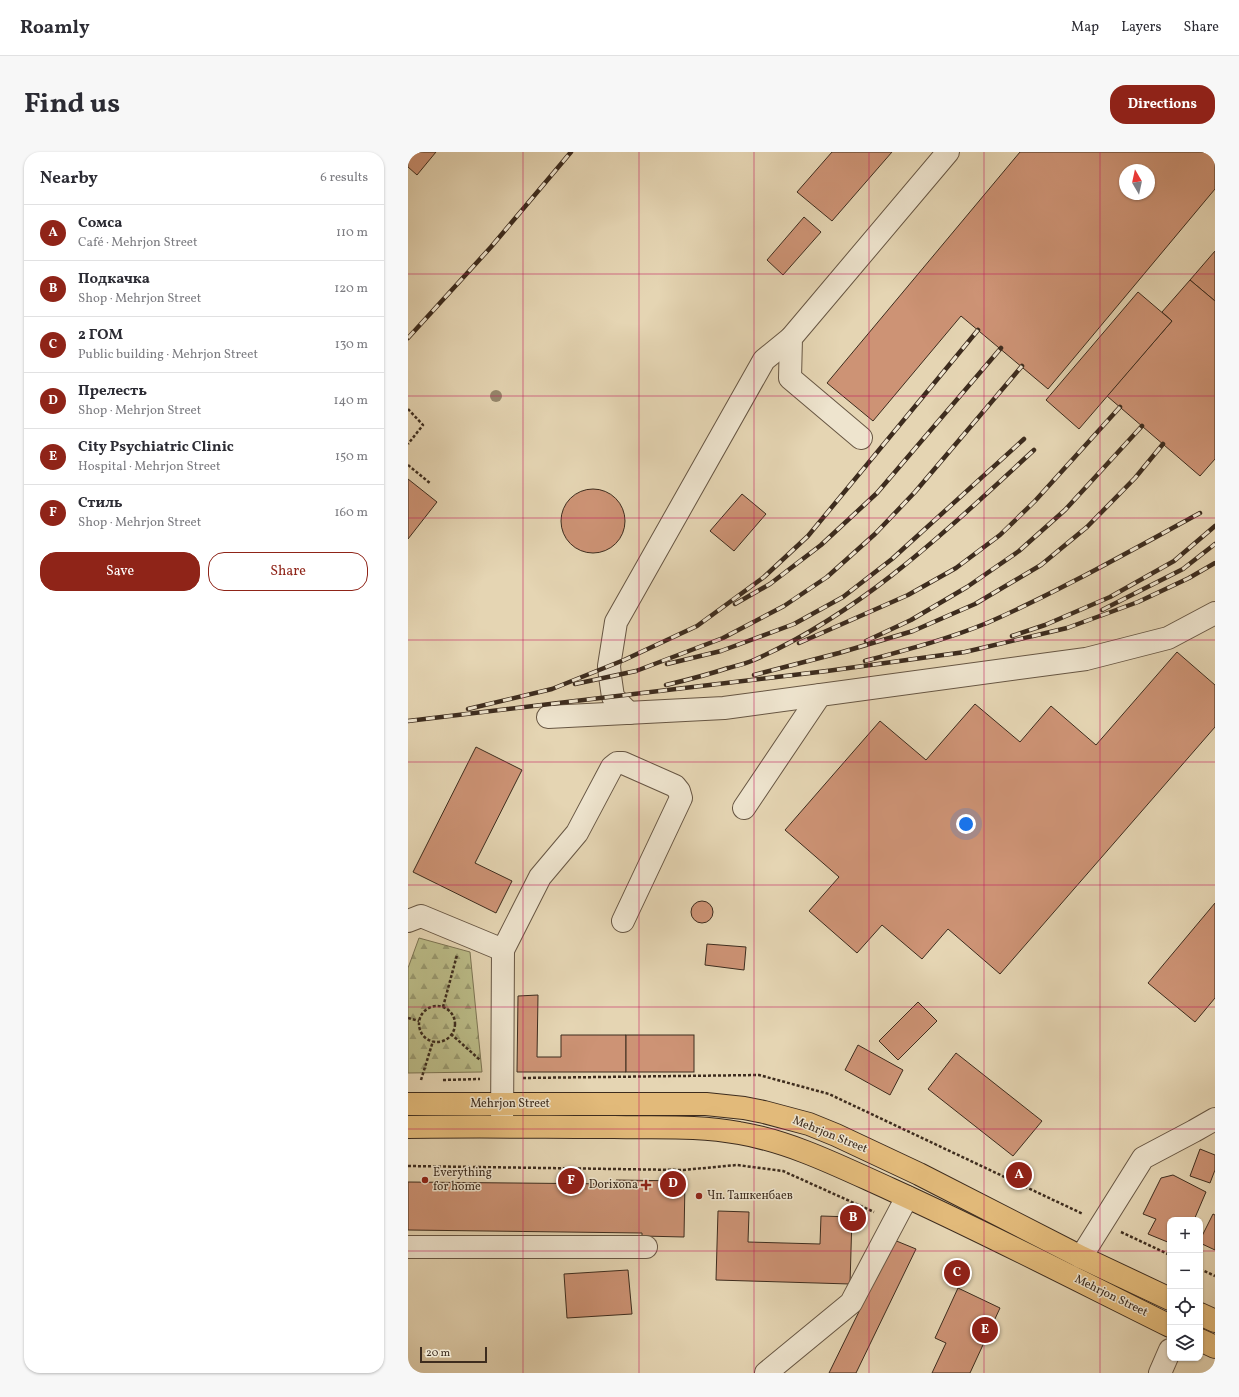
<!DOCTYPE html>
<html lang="en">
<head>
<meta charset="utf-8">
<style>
  body { margin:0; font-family:Vollkorn,serif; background:#f7f7f7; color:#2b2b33 }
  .controls { position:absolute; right:12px; bottom:12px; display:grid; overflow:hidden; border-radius:8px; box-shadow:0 1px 3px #0004 }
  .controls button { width:36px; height:36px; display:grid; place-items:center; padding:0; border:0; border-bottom:1px solid #e1e1e2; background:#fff; color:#2b2b33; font:20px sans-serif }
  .compass { position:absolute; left:711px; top:12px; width:36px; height:36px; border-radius:50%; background:#fff; box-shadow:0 1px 3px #0004; rotate:351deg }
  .scale { position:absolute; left:12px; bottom:10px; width:67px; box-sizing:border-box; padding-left:4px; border:2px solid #3d2c1e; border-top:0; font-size:11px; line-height:14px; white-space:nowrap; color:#3d2c1e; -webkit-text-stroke:3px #eee4ce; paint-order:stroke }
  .you { position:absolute; left:558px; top:672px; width:14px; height:14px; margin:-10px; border:3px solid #fff; border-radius:50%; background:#1a73e8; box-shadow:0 0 0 6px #1a73e833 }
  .badge { display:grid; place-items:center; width:26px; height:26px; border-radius:50%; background:#8f2418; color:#fff; font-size:13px; font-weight:700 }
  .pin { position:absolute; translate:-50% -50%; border:2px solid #fff; box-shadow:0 1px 4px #0006 }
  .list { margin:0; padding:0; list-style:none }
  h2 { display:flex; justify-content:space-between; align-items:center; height:52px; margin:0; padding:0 16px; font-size:17px }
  h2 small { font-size:13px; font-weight:400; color:#7c7c81 }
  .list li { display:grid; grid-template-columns:26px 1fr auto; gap:12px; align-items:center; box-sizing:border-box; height:56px; padding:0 16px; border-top:1px solid #e1e1e2 }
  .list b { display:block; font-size:15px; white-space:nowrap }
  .list p { margin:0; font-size:13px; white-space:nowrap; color:#7c7c81 }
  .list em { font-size:13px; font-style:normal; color:#7c7c81 }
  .actions { display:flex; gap:8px; padding:12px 16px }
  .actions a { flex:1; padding:9px 0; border:1px solid #8f2418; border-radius:16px; text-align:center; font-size:14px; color:#8f2418 }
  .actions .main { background:#8f2418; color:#fff }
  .icon { flex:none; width:22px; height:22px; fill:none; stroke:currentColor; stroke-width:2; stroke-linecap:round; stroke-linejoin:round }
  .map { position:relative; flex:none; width:807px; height:1221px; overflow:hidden; border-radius:16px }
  header { display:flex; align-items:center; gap:24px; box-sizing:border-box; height:56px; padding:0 20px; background:#fff; border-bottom:1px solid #e1e1e2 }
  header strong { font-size:19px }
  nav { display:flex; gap:22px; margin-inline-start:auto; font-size:14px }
  .intro { display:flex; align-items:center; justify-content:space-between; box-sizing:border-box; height:96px; padding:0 24px }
  h1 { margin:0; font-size:28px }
  .button { padding:10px 18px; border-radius:16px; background:#8f2418; color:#fff; font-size:14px; font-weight:700 }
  main { display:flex; gap:24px; padding:0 24px }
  aside { flex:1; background:#fff; border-radius:16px; box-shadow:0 1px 3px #0004 }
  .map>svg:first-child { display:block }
  .forest { fill:url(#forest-firs); stroke:#7c7453 }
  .building { fill:#cd9375; stroke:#3d2c1e; fill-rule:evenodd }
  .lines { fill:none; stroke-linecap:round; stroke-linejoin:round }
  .minor-casing { stroke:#675643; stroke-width:24 }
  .major-casing { stroke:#3d2c1e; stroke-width:24 }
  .path { stroke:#3d2c1e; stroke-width:2.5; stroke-dasharray:3 2; stroke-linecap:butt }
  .minor { stroke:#eee4ce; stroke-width:22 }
  .major { stroke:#e2ba7a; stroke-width:22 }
  .rail-casing { stroke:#3d2c1e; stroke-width:4.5 }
  .rail { stroke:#eee4ce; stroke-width:3; stroke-dasharray:9; stroke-linecap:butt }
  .tree { fill:#96886d }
  .grid { fill:none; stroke:#c2185b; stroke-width:1; stroke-opacity:0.55 }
  .poi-dot { fill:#8f2418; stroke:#eee4ce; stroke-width:1.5 }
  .labels { text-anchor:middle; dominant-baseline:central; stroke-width:3; stroke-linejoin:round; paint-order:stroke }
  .street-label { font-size:12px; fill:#3d2c1e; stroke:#eee4ce }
  .poi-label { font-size:12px; fill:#3d2c1e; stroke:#eee4ce; text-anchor:start }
</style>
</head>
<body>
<header>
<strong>Roamly</strong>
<nav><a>Map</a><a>Layers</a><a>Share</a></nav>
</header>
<div class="intro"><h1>Find us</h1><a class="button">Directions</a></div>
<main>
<aside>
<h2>Nearby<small>6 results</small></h2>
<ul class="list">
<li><span class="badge">A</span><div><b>Сомса</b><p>Café · Mehrjon Street</p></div><em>110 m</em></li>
<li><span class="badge">B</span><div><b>Подкачка</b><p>Shop · Mehrjon Street</p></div><em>120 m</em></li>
<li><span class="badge">C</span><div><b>2 ГОМ</b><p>Public building · Mehrjon Street</p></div><em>130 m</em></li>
<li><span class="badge">D</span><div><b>Прелесть</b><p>Shop · Mehrjon Street</p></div><em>140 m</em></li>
<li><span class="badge">E</span><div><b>City Psychiatric Clinic</b><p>Hospital · Mehrjon Street</p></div><em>150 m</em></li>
<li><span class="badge">F</span><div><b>Стиль</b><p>Shop · Mehrjon Street</p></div><em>160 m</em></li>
</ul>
<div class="actions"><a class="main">Save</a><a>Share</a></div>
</aside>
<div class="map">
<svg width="807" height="1221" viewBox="0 0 807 1221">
  <defs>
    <pattern id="forest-firs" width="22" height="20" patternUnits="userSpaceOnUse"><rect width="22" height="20" fill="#bbbc88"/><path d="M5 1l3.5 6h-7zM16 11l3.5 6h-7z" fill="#99996f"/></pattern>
  </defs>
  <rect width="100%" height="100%" fill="#e5d5b3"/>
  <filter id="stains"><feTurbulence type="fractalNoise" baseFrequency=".005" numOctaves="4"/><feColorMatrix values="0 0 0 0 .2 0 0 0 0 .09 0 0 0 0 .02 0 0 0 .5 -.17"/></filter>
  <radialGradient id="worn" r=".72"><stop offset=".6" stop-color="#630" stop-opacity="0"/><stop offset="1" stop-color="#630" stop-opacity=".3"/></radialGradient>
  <path class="forest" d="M11,786L62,800L74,920L0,921V816Z"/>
  <g class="building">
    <path d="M0,0H28L9,23L0,15Z"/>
    <path d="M424,0H484L424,69L389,40Z"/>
    <path d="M612,0H807V37L640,237L553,164L465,269L419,231ZM717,18H741V42H717Z"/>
    <path d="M396,65L413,80L375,123L359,108Z"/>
    <path d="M807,99V149L782,128Z"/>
    <path d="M782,128L807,149V307L792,324L699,244L764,169L754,160Z"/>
    <path d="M730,140L764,169L671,277L638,248Z"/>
    <path d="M0,327L29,350L0,387Z"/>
    <circle cx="185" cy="369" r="32"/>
    <path d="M334,342L358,362L326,399L302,379Z"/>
    <path d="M769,500L807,533V575L592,822L540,777L514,807L474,773L449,801L401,759L431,725L377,678L472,569L518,608L567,552L612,590L643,554L688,593Z"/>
    <path d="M68,595L114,618L67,711L104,729L88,761L5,720Z"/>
    <circle cx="294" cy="760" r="11"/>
    <path d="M807,751V846L787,870L740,831Z"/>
    <path d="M299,792L338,795L336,818L297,813Z"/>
    <path d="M130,843L129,905H153V883H218V920H109L110,844Z"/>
    <path d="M510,850L529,869L490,908L471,889Z"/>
    <rect x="218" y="883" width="68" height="37"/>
    <path d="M450,893L495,918L482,943L437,918Z"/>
    <path d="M548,901L634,969L605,1004L520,937Z"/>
    <path d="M792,997L807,1003V1018L802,1031L782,1024Z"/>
    <path d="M765,1023L798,1040L786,1068H762V1091L740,1082L748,1067L735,1062L753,1026Z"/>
    <path d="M208,1028L277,1029L276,1085L234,1084V1081L0,1078V1030L208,1032Z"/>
    <path d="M310,1059L341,1060L340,1090L412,1092L413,1064L444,1065L442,1132L308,1128Z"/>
    <path d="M805,1062L807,1063V1098L792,1091V1088Z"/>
    <path d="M486,1088L508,1097L448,1221H421Z"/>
    <path d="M220,1118L224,1162L159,1166L156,1122Z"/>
    <path d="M550,1136L592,1156L562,1221H524L538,1191L527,1186Z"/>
  </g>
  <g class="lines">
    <defs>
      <g id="minor">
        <path d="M453,286L382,226L383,186L540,0"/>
        <path d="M221,561L205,545L202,524L201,514L208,470L356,208L383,186"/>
        <path d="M140,565L316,556L678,507L760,486L807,461"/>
        <path d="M336,656L412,543"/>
        <path d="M0,769L13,764L95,798L94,974"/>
        <path d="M95,798L132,725L169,681L204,615L209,611H215L267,634L271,639L273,646L215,769"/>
        <path d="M0,1095H238"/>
        <path d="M673,1105L735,1006L786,979L807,967"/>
        <path d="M358,1221L443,1151L499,1045"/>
        <path d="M752,1221L762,1198"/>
      </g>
      <g id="major">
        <path d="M0,952H298L336,956L356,960L401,972L428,983L511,1022L673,1105L762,1147"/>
        <path d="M0,975C69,974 137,975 206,975C248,976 290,973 331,981C384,990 433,1015 482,1037C577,1080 669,1128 762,1174"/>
        <path d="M792,1162L807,1169"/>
        <path d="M792,1188L807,1195"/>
      </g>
    </defs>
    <use href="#minor" class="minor-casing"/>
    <use href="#major" class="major-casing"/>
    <g class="path">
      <path d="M0,257L15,273L0,292"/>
      <path d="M0,313L23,332"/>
      <circle cx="29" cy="872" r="18"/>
      <path d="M35,855L49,803"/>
      <path d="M0,866L11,869"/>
      <path d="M43,882L72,908"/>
      <path d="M115,926L351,923L421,942L675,1062"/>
      <path d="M13,928L25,889"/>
      <path d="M35,928L72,927"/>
      <path d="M0,1014L275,1018L329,1013L375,1019L466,1060"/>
      <path d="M713,1080L762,1103"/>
      <path d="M792,1117L807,1124"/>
    </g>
    <use href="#minor" class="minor"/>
    <use href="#major" class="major"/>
    <defs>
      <g id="rail">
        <path d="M0,186L83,95L163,0"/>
        <path d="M327,452L362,432L413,393L469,341L593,196"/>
        <path d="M694,458L775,417L807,392"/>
        <path d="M604,484L637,473L702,445L766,409L807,374"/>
        <path d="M458,489L503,468L559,435L611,399L657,358L734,274"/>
        <path d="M391,491L500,443L548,416L592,383L627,349L712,255"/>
        <path d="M457,509C498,498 540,487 579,471C652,439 722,399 792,361"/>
        <path d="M259,512L313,499L386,472L435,445L484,407L616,287"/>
        <path d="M346,523L431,501L505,479L567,452L633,413L679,375L727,326L755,292"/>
        <path d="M167,532L228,519L315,486L376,454L419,425L467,382L507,340L614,214"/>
        <path d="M258,533C279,528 299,523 320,516C328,514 337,512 346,508C455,460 539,378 626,298"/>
        <path d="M60,557L144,537L216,508L289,474L356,425L400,384L570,178"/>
        <path d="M0,569L419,519L557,500L659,476L730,450L781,426L807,411"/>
      </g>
    </defs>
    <use href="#rail" class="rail-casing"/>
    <use href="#rail" class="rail"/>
  </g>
  <circle class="tree" cx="88" cy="244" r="6"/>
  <path class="grid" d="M115,0V1221M231,0V1221M346,0V1221M461,0V1221M576,0V1221M692,0V1221M0,122H807M0,244H807M0,366H807M0,488H807M0,610H807M0,733H807M0,855H807M0,977H807M0,1099H762M792,1099H807"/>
  <g class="poi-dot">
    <circle cx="17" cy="1028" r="4"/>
    <path d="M236 1027h4v4h4v4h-4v4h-4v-4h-4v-4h4z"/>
    <circle cx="291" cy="1044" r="4"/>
  </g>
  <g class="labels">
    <g class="street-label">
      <text x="102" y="952">Mehrjon Street</text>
      <text transform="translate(422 983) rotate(22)">Mehrjon Street</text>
      <text transform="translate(703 1144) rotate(26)">Mehrjon Street</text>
    </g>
    <g class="poi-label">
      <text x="25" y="1021">Everything<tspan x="25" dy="14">for home</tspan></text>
      <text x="230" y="1033" text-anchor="end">Dorixona</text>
      <text x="299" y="1044">Чп. Ташкенбаев</text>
    </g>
  </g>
  <rect width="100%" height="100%" filter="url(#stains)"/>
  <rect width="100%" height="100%" fill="url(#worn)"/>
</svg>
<div class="controls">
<button>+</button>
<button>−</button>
<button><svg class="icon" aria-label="locate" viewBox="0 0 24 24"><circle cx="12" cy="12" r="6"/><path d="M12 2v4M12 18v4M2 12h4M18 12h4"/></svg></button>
<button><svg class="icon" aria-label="layers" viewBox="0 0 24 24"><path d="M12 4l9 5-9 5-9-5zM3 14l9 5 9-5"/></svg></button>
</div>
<svg class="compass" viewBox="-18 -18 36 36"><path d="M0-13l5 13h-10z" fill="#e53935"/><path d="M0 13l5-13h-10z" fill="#7c7c81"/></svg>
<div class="scale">20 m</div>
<div class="you"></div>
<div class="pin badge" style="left:611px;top:1023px">A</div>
<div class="pin badge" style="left:445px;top:1066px">B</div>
<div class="pin badge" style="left:549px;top:1121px">C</div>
<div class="pin badge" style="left:265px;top:1032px">D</div>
<div class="pin badge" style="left:577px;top:1178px">E</div>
<div class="pin badge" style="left:163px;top:1029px">F</div>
</div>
</main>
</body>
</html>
